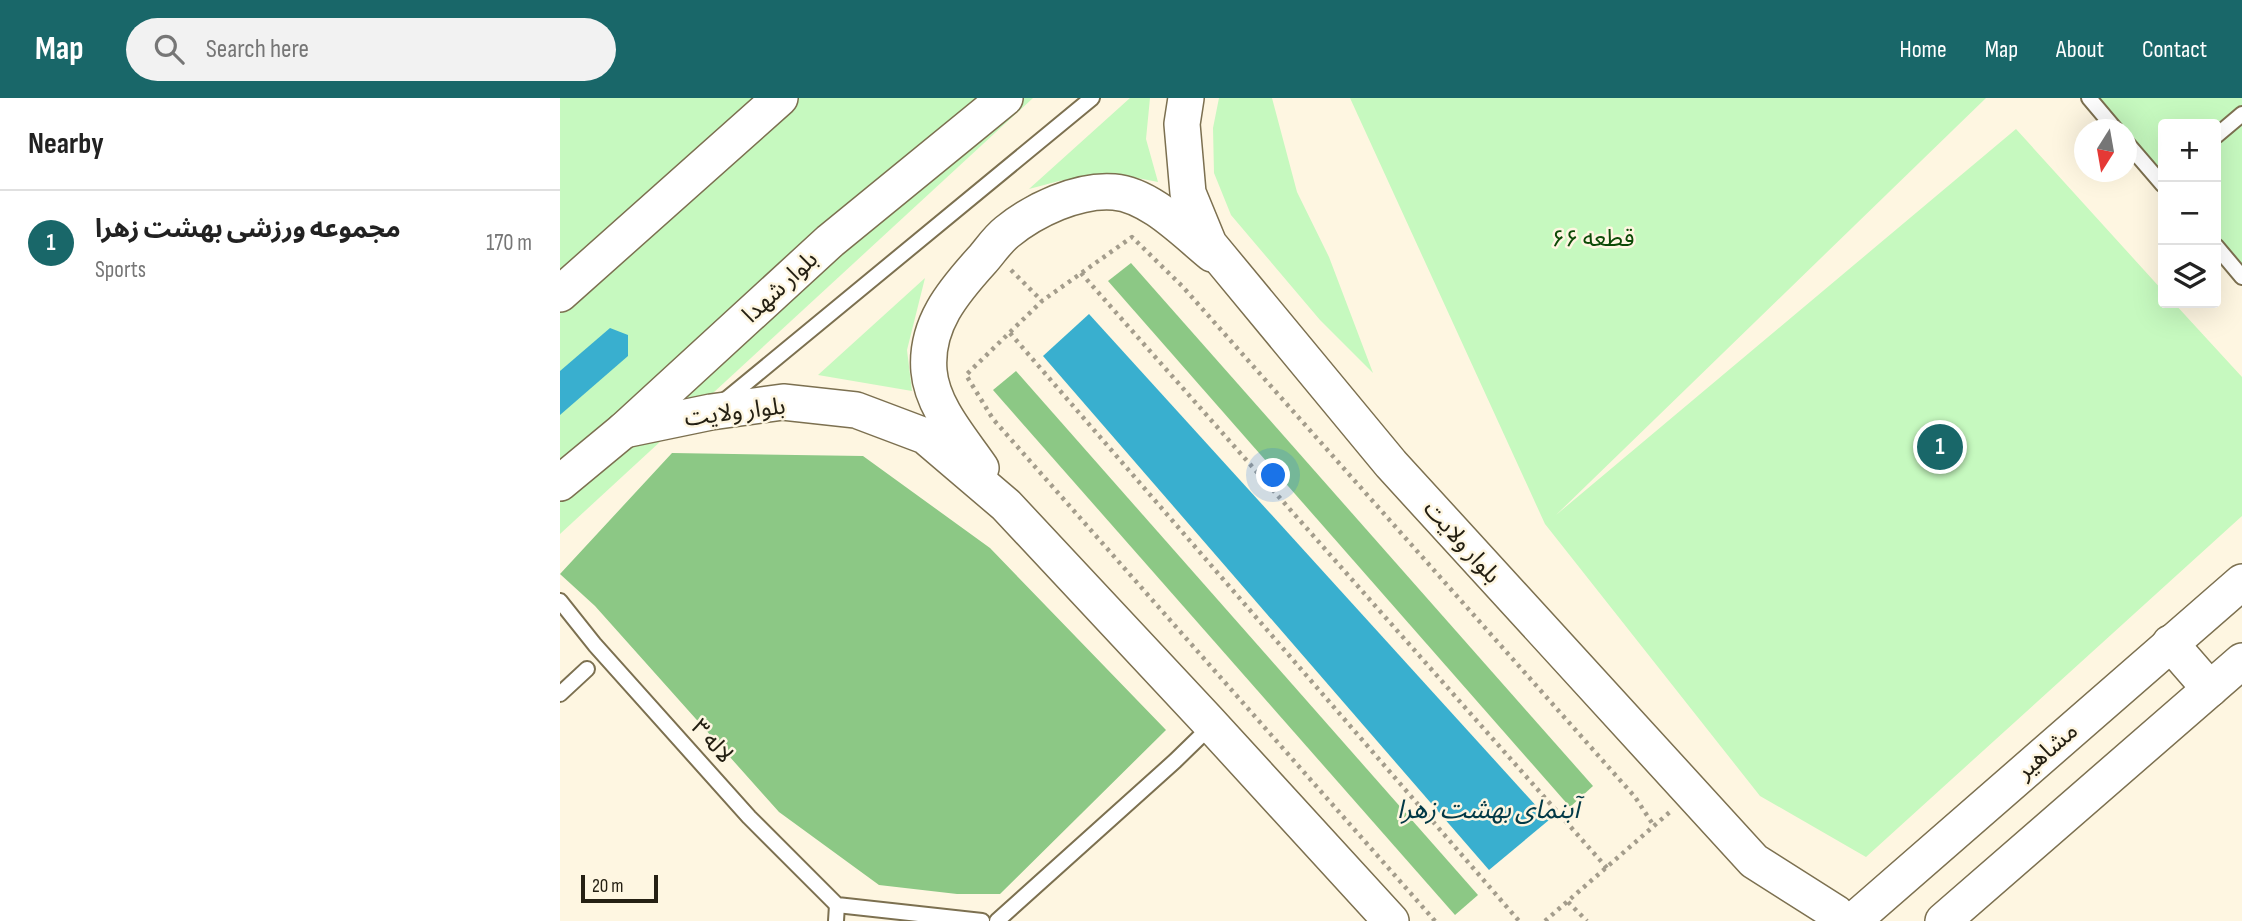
<!DOCTYPE html>
<html lang="en">
<head>
<meta charset="utf-8">
<style>
  body { margin:0; font-family:"Sofia Sans Condensed","Noto Sans Arabic",sans-serif; background:#f2f2f2; color:#222 }
  .controls { position:absolute; right:21px; top:21px; display:grid; overflow:hidden; border-radius:7px; box-shadow:0 7px 28px #0002 }
  .controls button { width:63px; height:63px; display:grid; place-items:center; padding:0; border:0; border-bottom:2px solid #e0e0e0; background:#fff; color:#222; font:35px sans-serif }
  .compass { position:absolute; left:1514px; top:21px; width:63px; height:63px; border-radius:50%; background:#fff; box-shadow:0 7px 28px #0002; rotate:191deg }
  .scale { position:absolute; left:21px; bottom:18px; width:77px; box-sizing:border-box; padding-left:7px; border:4px solid #252013; border-top:0; font-size:19px; line-height:24px; white-space:nowrap; color:#252013; -webkit-text-stroke:5px #fef6e1; paint-order:stroke }
  .you { position:absolute; left:714px; top:378px; width:24px; height:24px; margin:-18px; border:5px solid #fff; border-radius:50%; background:#1a73e8; box-shadow:0 0 0 10px #1a73e833 }
  .badge { display:grid; place-items:center; width:46px; height:46px; border-radius:50%; background:#196769; color:#fff; font-size:23px; font-weight:700 }
  .pin { position:absolute; translate:-50% -50%; border:4px solid #fff; box-shadow:0 2px 7px #0006 }
  .list { margin:0; padding:0; list-style:none }
  h2 { display:flex; justify-content:space-between; align-items:center; height:91px; margin:0; padding:0 28px; font-size:30px }
  h2 small { font-size:23px; font-weight:400; color:#767676 }
  .list li { display:grid; grid-template-columns:46px 1fr auto; gap:21px; align-items:center; box-sizing:border-box; height:105px; padding:0 28px; border-top:2px solid #e0e0e0 }
  .list b { display:block; font-size:26px; white-space:nowrap }
  .list p { margin:0; font-size:23px; white-space:nowrap; color:#767676 }
  .list em { font-size:23px; font-style:normal; color:#767676 }
  .icon { flex:none; width:38px; height:38px; fill:none; stroke:currentColor; stroke-width:2; stroke-linecap:round; stroke-linejoin:round }
  .map { position:relative; flex:none; width:1682px; height:823px; overflow:hidden }
  header { display:flex; align-items:center; gap:42px; box-sizing:border-box; height:98px; padding:0 35px; background:#196769; color:#fff }
  header strong { font-size:33px }
  nav { display:flex; gap:38px; margin-inline-start:auto; font-size:24px }
  .search { width:490px; height:63px; background:#f2f2f2; display:flex; align-items:center; gap:18px; box-sizing:border-box; padding:0 24px; border-radius:38px; color:#767676; font-size:26px }
  main { display:flex }
  aside { flex:1; background:#fff }
  .map>svg:first-child { display:block }
  .green { fill:#c6f9bf }
  .forest { fill:#8cc885 }
  .water { fill:#39afcf }
  .lines { fill:none; stroke-linecap:round; stroke-linejoin:round }
  .service-casing { stroke:#7c7050; stroke-width:18 }
  .tertiary-casing { stroke:#7c7050; stroke-width:38 }
  .path { stroke:#a49d8c; stroke-width:4.5; stroke-dasharray:3.5 5; stroke-linecap:butt }
  .service { stroke:#fff; stroke-width:14 }
  .tertiary { stroke:#fff; stroke-width:35 }
  .labels { text-anchor:middle; dominant-baseline:central; stroke-width:5; stroke-linejoin:round; paint-order:stroke }
  .park-label { font-size:24px; fill:#0c4a06; stroke:#fef6e1 }
  .street-label { font-size:24px; fill:#252013; stroke:#fef6e1 }
  .water-label { font-size:26px; font-style:italic; fill:#023946; stroke:#fef6e1 }
</style>
</head>
<body>
<header>
<strong>Map</strong>
<div class="search"><svg class="icon" aria-label="search" viewBox="0 0 24 24"><circle cx="10" cy="10" r="6"/><path d="M15 15l6 6"/></svg>Search here</div>
<nav><a>Home</a><a>Map</a><a>About</a><a>Contact</a></nav>
</header>
<main>
<aside>
<h2>Nearby<small></small></h2>
<ul class="list">
<li><span class="badge">1</span><div><b>مجموعه ورزشی بهشت زهرا</b><p>Sports</p></div><em>170 m</em></li>
</ul>
</aside>
<div class="map">
<svg width="1682" height="823" viewBox="0 0 1682 823">
  <rect width="100%" height="100%" fill="#fef6e1"/>
  <g class="green">
    <path d="M0,0H473L0,436Z"/>
    <path d="M570,0H590L586,41L598,84L552,75L499,83L469,91Z"/>
    <path d="M659,0H712L737,94L769,159L813,275L760,222L671,117L654,75L653,30Z"/>
    <path d="M790,0H1426L996,417L1456,31L1603,193V205H1614L1682,279V418L1306,759L1200,698L985,426Z"/>
    <path d="M1530,0H1682V175L1656,145V26H1603V84L1567,42L1566,32L1557,31Z"/>
    <path d="M365,180L347,252L352,293L258,277Z"/>
  </g>
  <g class="forest">
    <path d="M571,165L1033,688L1010,709L548,183Z"/>
    <path d="M456,273L918,797L895,817L433,292Z"/>
    <path d="M112,355L303,358L430,450L606,632L440,796H397L319,787L219,714L35,508L0,476Z"/>
  </g>
  <g class="water">
    <path d="M529,216L989,722L929,772L483,258Z"/>
    <path d="M50,230L68,237V258L0,317V273Z"/>
  </g>
  <g class="lines">
    <defs>
      <g id="service">
        <path d="M1529,0L1556,32"/>
        <path d="M1656,38L1682,16"/>
        <path d="M1566,44L1603,87"/>
        <path d="M1656,148L1682,179"/>
        <path d="M163,304L532,0"/>
        <path d="M0,503L35,547L189,719L277,807L422,823"/>
        <path d="M0,596L27,571"/>
        <path d="M276,823L277,807"/>
        <path d="M437,823L615,663L652,627"/>
      </g>
      <g id="tertiary">
        <path d="M626,0L622,26L628,95L649,146L831,366L1194,763L1276,815L1284,823"/>
        <path d="M0,196L220,0"/>
        <path d="M64,332L151,314L223,304L296,312L365,338L446,407L647,622L831,823"/>
        <path d="M421,370C402,342 372,309 369,273C365,227 393,194 422,162C430,153 437,142 447,134C474,112 518,91 554,94C590,97 625,134 652,156"/>
        <path d="M0,385L64,332L270,143L445,0"/>
        <path d="M1610,545L1650,591"/>
        <path d="M1293,823L1682,484"/>
        <path d="M1383,823L1682,563"/>
      </g>
    </defs>
    <use href="#service" class="service-casing"/>
    <use href="#tertiary" class="tertiary-casing"/>
    <g class="path">
      <path d="M451,172L482,203"/>
      <path d="M521,175L1047,770"/>
      <path d="M450,235L959,823"/>
      <path d="M1008,804L1027,823"/>
      <path d="M875,823L433,321L406,277L482,203L572,139L623,189L1075,699L1094,728"/>
      <path d="M985,823L1111,713"/>
    </g>
    <use href="#service" class="service"/>
    <use href="#tertiary" class="tertiary"/>
  </g>
  <g class="labels">
    <g class="park-label">
      <text x="1033" y="140">قطعه ۶۶</text>
    </g>
    <g class="street-label">
      <text transform="translate(220 189) rotate(-43)">بلوار شهدا</text>
      <text transform="translate(175 314) rotate(-7)">بلوار ولایت</text>
      <text transform="translate(902 444) rotate(48)">بلوار ولایت</text>
      <text transform="translate(152 643) rotate(48)">لاله ۳</text>
      <text transform="translate(1487 653) rotate(-41)">مشاهیر</text>
    </g>
    <g class="water-label">
      <text x="928" y="712">آبنمای بهشت زهرا</text>
    </g>
  </g>
</svg>
<div class="controls">
<button>+</button>
<button>−</button>
<button><svg class="icon" aria-label="layers" viewBox="0 0 24 24"><path d="M12 4l9 5-9 5-9-5zM3 14l9 5 9-5"/></svg></button>
</div>
<svg class="compass" viewBox="-18 -18 36 36"><path d="M0-13l5 13h-10z" fill="#e53935"/><path d="M0 13l5-13h-10z" fill="#767676"/></svg>
<div class="scale">20 m</div>
<div class="you"></div>
<div class="pin badge" style="left:1380px;top:349px">1</div>
</div>
</main>
</body>
</html>
